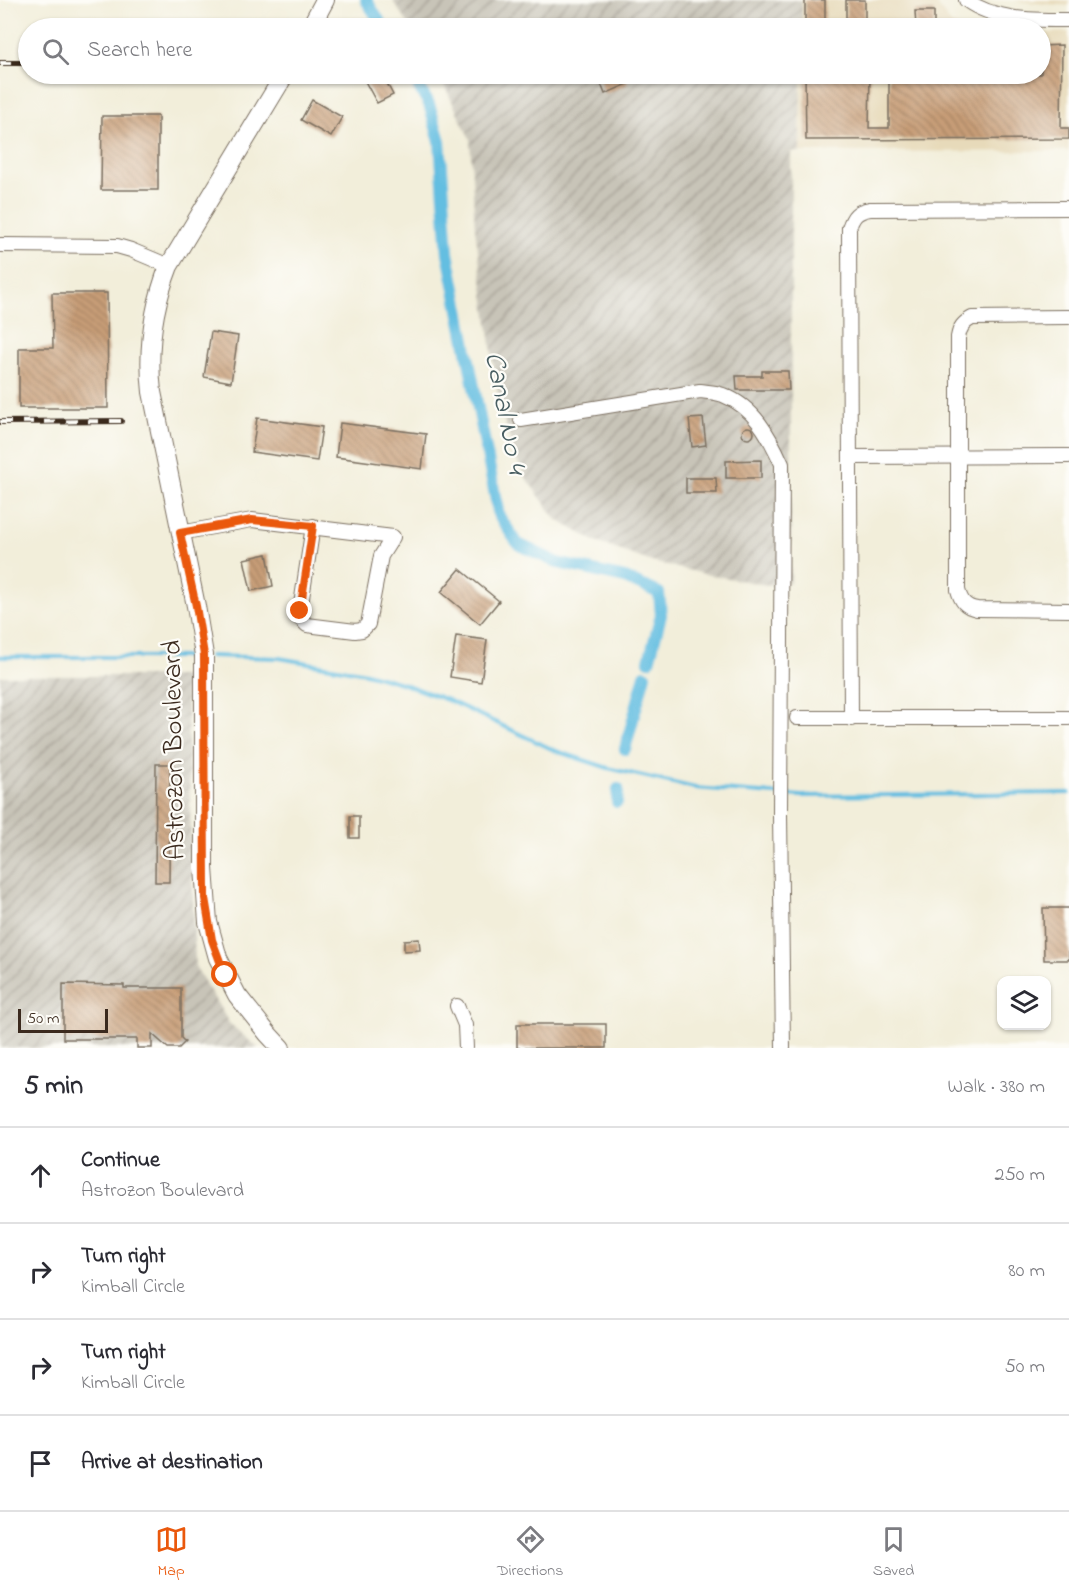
<!DOCTYPE html>
<html lang="en">
<head>
<meta charset="utf-8">
<style>
  body { margin:0; font-family:"Indie Flower",sans-serif; background:#f7f7f7; color:#2b2b33 }
  .controls { position:absolute; right:18px; bottom:18px; display:grid; overflow:hidden; border-radius:12px; box-shadow:0 2px 4px #0004 }
  .controls button { width:54px; height:54px; display:grid; place-items:center; padding:0; border:0; border-bottom:2px solid #e1e1e2; background:#fff; color:#2b2b33; font:30px sans-serif }
  .scale { position:absolute; left:18px; bottom:15px; width:90px; box-sizing:border-box; padding-left:6px; border:3px solid #3b2a1e; border-top:0; font-size:16px; line-height:21px; white-space:nowrap; color:#3b2a1e; -webkit-text-stroke:4px #fdfcf7; paint-order:stroke }
  .stop { position:absolute; width:18px; height:18px; margin:-14px; border:4px solid #ea580c; border-radius:50%; background:#fff }
  .stop.end { background:#ea580c; border-color:#fff; box-shadow:0 2px 6px #0008 }
  .list { margin:0; padding:0; list-style:none }
  h2 { display:flex; justify-content:space-between; align-items:center; height:78px; margin:0; padding:0 24px; font-size:26px }
  h2 small { font-size:20px; font-weight:400; color:#7c7c81 }
  .list li { display:grid; grid-template-columns:39px 1fr auto; gap:18px; align-items:center; box-sizing:border-box; height:96px; padding:0 24px; border-top:2px solid #e1e1e2 }
  .list b { display:block; font-size:22px; white-space:nowrap }
  .list p { margin:0; font-size:20px; white-space:nowrap; color:#7c7c81 }
  .list em { font-size:20px; font-style:normal; color:#7c7c81 }
  .icon { flex:none; width:33px; height:33px; fill:none; stroke:currentColor; stroke-width:2; stroke-linecap:round; stroke-linejoin:round }
  .map { position:relative; flex:none; width:1069px; height:1048px; overflow:hidden }
  .search { position:absolute; background:#fff; box-shadow:0 2px 4px #0004; left:18px; right:18px; top:18px; height:66px; display:flex; align-items:center; gap:15px; box-sizing:border-box; padding:0 21px; border-radius:33px; color:#7c7c81; font-size:22px }
  .sheet { height:462px; background:#fff }
  nav { display:flex; justify-content:space-around; align-items:center; box-sizing:border-box; height:84px; border-top:2px solid #e1e1e2; background:#fff; font-size:16px; color:#7c7c81 }
  nav a { display:grid; justify-items:center; gap:3px }
  nav .on { color:#ea580c }
  .map>svg:first-child { display:block }
  .built { fill:#e7daba }
  .industrial { fill:url(#industrial-furrows) }
  .lines { fill:none; stroke-linecap:round; stroke-linejoin:round }
  .stream { stroke:#63bee1; stroke-width:4 }
  .canal { stroke:#63bee1; stroke-width:12 }
  .building { fill:url(#building-back-hatch) }
  .minor-casing { stroke:#7b6f60; stroke-width:16 }
  .major-casing { stroke:#7b6f60; stroke-width:20 }
  .minor { stroke:#fff; stroke-width:14 }
  .major { stroke:#fff; stroke-width:18 }
  .rail-casing { stroke:#3b2a1e; stroke-width:6 }
  .rail { stroke:#fdfcf7; stroke-width:4; stroke-dasharray:11; stroke-linecap:butt }
  .route { stroke:#ea580c; stroke-width:8 }
  .labels { text-anchor:middle; dominant-baseline:central; stroke-width:4.5; stroke-linejoin:round; paint-order:stroke }
  .street-label { font-size:27px; fill:#3b2a1e; stroke:#fdfcf7 }
  .water-label { font-size:28px; font-style:italic; fill:#495e62; stroke:#fdfcf7 }
</style>
</head>
<body>
<div class="map">
<svg width="1069" height="1048" viewBox="0 0 1069 1048">
  <defs>
    <pattern id="industrial-furrows" width="10" height="10" patternUnits="userSpaceOnUse" patternTransform="scale(1.5)"><rect width="10" height="10" fill="#c8c4b8"/><path d="M-1 1l2-2M0 10L10 0M9 11l2-2" fill="none" stroke="#a49f95"/></pattern>
    <pattern id="building-back-hatch" width="6" height="6" patternUnits="userSpaceOnUse" patternTransform="scale(1.5)"><rect width="6" height="6" fill="#c79d77"/><path d="M-1 5l2 2M0 0l6 6M5-1l2 2" fill="none" stroke="#a38061"/></pattern>
  </defs>
  <rect width="100%" height="100%" fill="#fdfcf7"/>
  <filter id="ink" filterUnits="userSpaceOnUse"><feTurbulence type="fractalNoise" baseFrequency=".0167" numOctaves="2"/><feDisplacementMap in="SourceGraphic" scale="12" xChannelSelector="R" yChannelSelector="G"/><feConvolveMatrix kernelMatrix="1 2 1 2 8 2 1 2 1" color-interpolation-filters="sRGB"/></filter>
  <filter id="wash" filterUnits="userSpaceOnUse"><feTurbulence type="fractalNoise" baseFrequency=".008" numOctaves="4" result="noise"/><feDisplacementMap in="SourceGraphic" scale="24" xChannelSelector="R" yChannelSelector="G"/><feGaussianBlur stdDeviation="1.35" result="paint"/><feColorMatrix in="noise" values="0 0 0 0 0 0 0 0 0 0 0 0 0 0 0 0 0 1.4 0 .05"/><feComposite in="paint" operator="in"/></filter>
  <g filter="url(#wash)">
    <rect width="100%" height="100%" fill="#f2eeda"/>
    <g class="built">
      <path d="M802,0H934L951,24L960,28H802Z"/>
      <path d="M1016,0H1069V6L1017,1Z"/>
      <path d="M1069,32V151L800,152L801,74H1040L1041,33Z"/>
    </g>
    <g class="industrial">
      <path d="M392,0H802V28H411Z"/>
      <path d="M439,74H801L800,152H791V583L767,585L705,574L652,562L596,542L557,520L528,481L515,457L499,403L475,228L470,139Z"/>
      <path d="M0,676H186L195,966L229,1023L258,1048H0Z"/>
    </g>
    <g class="lines">
      <g class="stream">
        <path d="M210,656L279,658L366,673L401,683L450,701L556,751L608,768L695,788L801,796L1069,793"/>
        <path d="M0,657H200"/>
      </g>
      <g class="canal">
        <path d="M366,0L384,28"/>
        <path d="M411,74L429,104L440,141L448,253L499,516L518,544L558,563L625,578L659,593L661,615L649,661"/>
        <path d="M625,749L645,675"/>
        <path d="M617,802L618,789"/>
      </g>
    </g>
    <g id="blocks">
      <g class="building">
        <rect x="805" y="0" width="20" height="27"/>
        <rect x="846" y="0" width="19" height="25"/>
        <path d="M915,11H934V28H916Z"/>
        <path d="M1062,45L1061,128H1069V139L806,140L805,74H870L869,128H889V74H1041V46Z"/>
        <path d="M361,74H382L393,95L377,103Z"/>
        <path d="M597,74H623L628,84L605,94Z"/>
        <path d="M312,100L342,117L331,137L301,120Z"/>
        <path d="M102,116H158V190H101Z"/>
        <path d="M52,293H107L108,408H19V348H53Z"/>
        <path d="M211,332L238,336L231,382L204,377Z"/>
        <path d="M762,371H788L789,390H737L736,376H762Z"/>
        <path d="M257,418L322,427L317,461L252,452Z"/>
        <path d="M703,418L706,445L692,447L689,419Z"/>
        <path d="M340,423L426,434L422,469L336,457Z"/>
        <circle cx="748" cy="433" r="6"/>
        <path d="M761,460V478H726V461Z"/>
        <path d="M686,478H716L717,493H686Z"/>
        <path d="M267,554L273,586L251,591L244,559Z"/>
        <path d="M460,569L499,601L480,624L441,592Z"/>
        <path d="M456,636L487,640L481,682L450,677Z"/>
        <path d="M156,764H170L169,882H155Z"/>
        <rect x="350" y="816" width="9" height="22"/>
        <path d="M1043,908H1069V960H1044Z"/>
        <path d="M419,939L420,950L404,951V940Z"/>
        <path d="M63,984L124,985V988H181V1038L185,1042L179,1048H168L152,1034V1048H137V1039H63Z"/>
        <rect x="517" y="1024" width="89" height="24"/>
      </g>
    </g>
  </g>
  <g filter="url(#ink)">
    <use href="#blocks" fill-opacity="0" stroke="#7b6f60" stroke-width="1.5"/>
    <g class="lines">
      <defs>
        <g id="minor">
          <path d="M966,0C995,21 1035,20 1069,20"/>
          <path d="M0,245L117,246L131,250L169,266"/>
          <path d="M1069,317L972,318C963,323 960,327 958,337V590C961,601 965,607 977,609L1069,610"/>
          <path d="M521,420L700,391C707,392 716,392 723,395C754,407 769,435 782,464L780,814L783,1048"/>
          <path d="M850,457L1069,456"/>
          <path d="M180,533L252,520L393,537L381,556L368,624L362,630L355,631L307,625L301,619L300,611L313,526"/>
          <path d="M797,718H1069"/>
          <path d="M851,719L849,228C853,216 857,211 870,209L1069,208"/>
          <path d="M457,1006L465,1025L466,1048"/>
        </g>
        <g id="major">
          <path d="M310,28L325,0"/>
          <path d="M281,1048L268,1034L237,995L218,958L208,922L204,868V655L196,606L152,392C147,348 153,307 169,266L285,74"/>
        </g>
      </defs>
      <use href="#minor" class="minor-casing"/>
      <use href="#major" class="major-casing"/>
      <use href="#minor" class="minor"/>
      <use href="#major" class="major"/>
      <defs>
        <g id="rail">
          <path d="M0,63H28"/>
          <path d="M0,422L121,421"/>
        </g>
      </defs>
      <use href="#rail" class="rail-casing"/>
      <use href="#rail" class="rail"/>
    </g>
  </g>
  <g class="lines" filter="url(#ink)">
    <path class="route" d="M225,975L212,940L205,898L204,655L196,606L180,533L252,520L313,526L300,611"/>
  </g>
  <g class="labels">
    <g class="street-label">
      <text transform="translate(175 750) rotate(-91)">Astrozon Boulevard</text>
    </g>
    <g class="water-label">
      <text transform="translate(504 413) rotate(79)">Canal No 4</text>
    </g>
  </g>
</svg>
<div class="controls">
<button><svg class="icon" aria-label="layers" viewBox="0 0 24 24"><path d="M12 4l9 5-9 5-9-5zM3 14l9 5 9-5"/></svg></button>
</div>
<div class="scale">50 m</div>
<div class="stop" style="left:225px;top:975px"></div>
<div class="stop end" style="left:300px;top:611px"></div>
<div class="search"><svg class="icon" aria-label="search" viewBox="0 0 24 24"><circle cx="10" cy="10" r="6"/><path d="M15 15l6 6"/></svg>Search here</div>
</div>
<section class="sheet">
<h2>5 min<small>Walk · 380 m</small></h2>
<ul class="list">
<li><svg class="icon" aria-label="ahead" viewBox="0 0 24 24"><path d="M12 20V5M6 11l6-6 6 6"/></svg><div><b>Continue</b><p>Astrozon Boulevard</p></div><em>250 m</em></li>
<li><svg class="icon" aria-label="right" viewBox="0 0 24 24"><path d="M7 20v-9h11M14 6l5 5-5 5"/></svg><div><b>Turn right</b><p>Kimball Circle</p></div><em>80 m</em></li>
<li><svg class="icon" aria-label="right" viewBox="0 0 24 24"><path d="M7 20v-9h11M14 6l5 5-5 5"/></svg><div><b>Turn right</b><p>Kimball Circle</p></div><em>50 m</em></li>
<li><svg class="icon" aria-label="arrive" viewBox="0 0 24 24"><path d="M6 21V4h12l-3 4 3 4H6"/></svg><div><b>Arrive at destination</b></div></li>
</ul>
</section>
<nav>
<a class="on"><svg class="icon" aria-label="map" viewBox="0 0 24 24"><path d="M3 6l6-2 6 2 6-2v14l-6 2-6-2-6 2zM9 4v14M15 6v14"/></svg>Map</a>
<a><svg class="icon" aria-label="directions" viewBox="0 0 24 24"><path d="M12 3l9 9-9 9-9-9zM9 14v-3h6M13 9l2 2-2 2"/></svg>Directions</a>
<a><svg class="icon" aria-label="saved" viewBox="0 0 24 24"><path d="M7 4h10v16l-5-4-5 4z"/></svg>Saved</a>
</nav>
</body>
</html>
